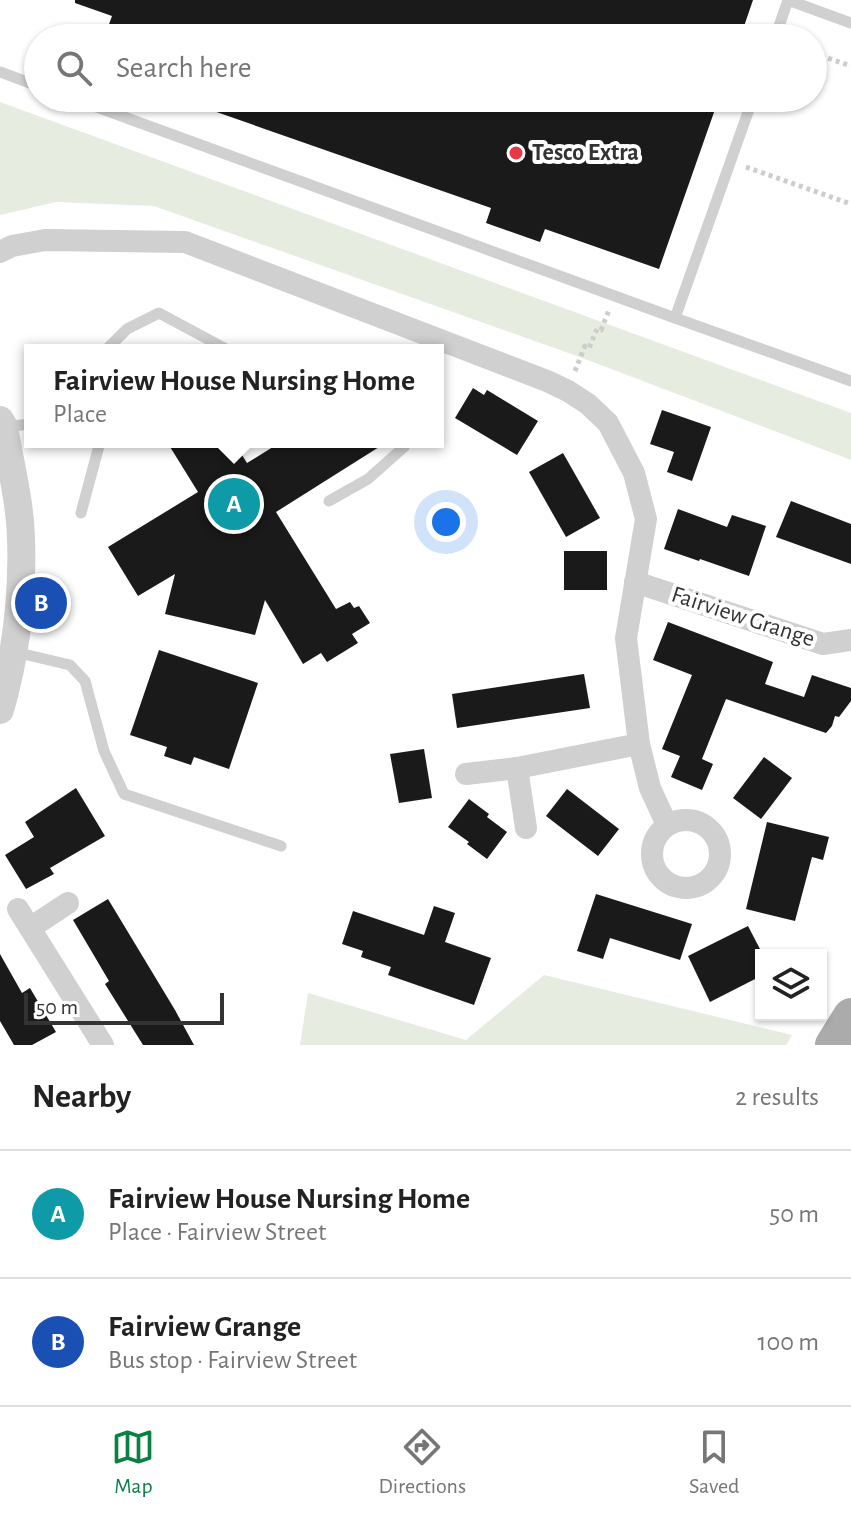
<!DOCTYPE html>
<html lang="en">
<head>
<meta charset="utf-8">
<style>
  body { margin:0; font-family:"Alegreya Sans",sans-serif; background:#f6f6f6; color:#222 }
  .controls { position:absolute; right:24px; bottom:24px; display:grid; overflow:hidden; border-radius:0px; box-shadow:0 2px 6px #0004 }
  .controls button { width:72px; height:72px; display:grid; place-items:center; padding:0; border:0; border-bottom:2px solid #e0e0e0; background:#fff; color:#222; font:40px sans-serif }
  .scale { position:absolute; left:24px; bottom:20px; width:200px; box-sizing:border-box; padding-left:8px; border:4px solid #333; border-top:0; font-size:22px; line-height:28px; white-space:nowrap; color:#333; -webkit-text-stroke:6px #fff; paint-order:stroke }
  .you { position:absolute; left:446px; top:522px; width:28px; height:28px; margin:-20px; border:6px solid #fff; border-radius:50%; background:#1a73e8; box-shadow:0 0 0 12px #1a73e833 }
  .badge { display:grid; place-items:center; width:52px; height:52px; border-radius:50%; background:#0b8043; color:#fff; font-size:26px; font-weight:700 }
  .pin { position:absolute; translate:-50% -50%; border:4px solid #fff; box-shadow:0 2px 8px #0006 }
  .popup { position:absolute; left:24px; top:344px; width:420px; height:104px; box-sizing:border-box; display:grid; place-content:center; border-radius:0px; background:#fff; filter:drop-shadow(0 2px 6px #0005); font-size:26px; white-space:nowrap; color:#767676 }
  .popup b { font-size:30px; color:#222 }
  .popup::after { content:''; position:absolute; left:50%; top:100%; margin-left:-16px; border:16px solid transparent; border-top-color:#fff }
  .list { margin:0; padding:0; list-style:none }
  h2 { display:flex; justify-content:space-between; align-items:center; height:104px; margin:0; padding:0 32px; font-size:34px }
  h2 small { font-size:26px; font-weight:400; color:#767676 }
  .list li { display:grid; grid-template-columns:52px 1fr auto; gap:24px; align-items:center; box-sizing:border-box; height:128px; padding:0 32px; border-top:2px solid #e0e0e0 }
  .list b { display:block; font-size:30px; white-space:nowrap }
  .list p { margin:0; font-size:26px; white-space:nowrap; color:#767676 }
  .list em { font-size:26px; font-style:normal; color:#767676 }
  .icon { flex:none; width:44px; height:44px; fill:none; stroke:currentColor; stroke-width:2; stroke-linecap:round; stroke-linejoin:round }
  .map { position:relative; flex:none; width:851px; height:1045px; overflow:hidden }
  .search { position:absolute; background:#fff; box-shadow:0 2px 6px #0004; left:24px; right:24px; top:24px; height:88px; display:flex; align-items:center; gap:20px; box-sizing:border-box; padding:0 28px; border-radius:44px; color:#767676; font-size:30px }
  .sheet { height:360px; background:#fff }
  nav { display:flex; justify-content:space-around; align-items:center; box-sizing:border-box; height:112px; border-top:2px solid #e0e0e0; background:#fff; font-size:22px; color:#767676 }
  nav a { display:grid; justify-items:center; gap:4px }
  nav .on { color:#0b8043 }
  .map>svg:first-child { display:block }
  .green { fill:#e6ecdf }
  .building { fill:#1a1a1a }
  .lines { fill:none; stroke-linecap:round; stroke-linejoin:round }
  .path { stroke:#cdcdcd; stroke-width:5; stroke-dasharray:4 4; stroke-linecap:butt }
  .service { stroke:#d0d0d0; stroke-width:11 }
  .minor { stroke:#d0d0d0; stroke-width:22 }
  .tertiary { stroke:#d0d0d0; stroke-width:28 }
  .primary { stroke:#ababab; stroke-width:36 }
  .poi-dot { fill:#e63946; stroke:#fff; stroke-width:3 }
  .labels { text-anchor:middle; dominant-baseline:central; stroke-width:8; stroke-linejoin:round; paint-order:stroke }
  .poi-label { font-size:24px; font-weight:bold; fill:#333; stroke:#fff; text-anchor:start }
  .street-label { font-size:24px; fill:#333; stroke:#fff }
</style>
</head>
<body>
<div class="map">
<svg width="851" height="1045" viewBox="0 0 851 1045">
  <rect width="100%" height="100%" fill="#fff"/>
  <g class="green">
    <path d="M0,102L851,413V460L577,356L154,206L56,202L0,215Z"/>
    <path d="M544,975L792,1035L786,1045H300L308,993L466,1040Z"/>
  </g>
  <g class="building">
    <path d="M75,0H753L740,38H104L112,16L75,3Z"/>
    <path d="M185,98H719L659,269L545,229L540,242L486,223L491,208L185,101Z"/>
    <path d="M473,388L484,395L487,390L538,421L517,455L455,418Z"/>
    <path d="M662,410L711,427L692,481L667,472L674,452L650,444Z"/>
    <path d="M167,442H234L247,463L281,442H387L276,512L336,609L350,602L354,608L359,606L370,623L352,634L358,643L327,662L321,653L303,664L265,600L255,635L165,614L175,574L138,596L108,547L198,492Z"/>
    <path d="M563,453L600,518L566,537L529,472Z"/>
    <path d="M791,501L851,524V564L776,537Z"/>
    <path d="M678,509L727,527L732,515L766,526L749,576L700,559L699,561L664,549Z"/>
    <rect x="564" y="551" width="43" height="39"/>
    <path d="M668,622L773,662L765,684L804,697L812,675L851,688V701L839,717L835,716L832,726L826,733L726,699L702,759L713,764L702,790L671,777L680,756L662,749L692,675L653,660Z"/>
    <path d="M159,650L258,683L229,769L194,757L191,765L164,756L167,747L130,735Z"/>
    <path d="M584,674L590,708L457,728L452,694Z"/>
    <path d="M424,749L432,798L399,803L390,754Z"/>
    <path d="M764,757L792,778L761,819L733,798Z"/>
    <path d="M76,788L105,836L50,868L54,874L26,889L5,855L34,837L25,822Z"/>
    <path d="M567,789L619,829L598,856L546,816Z"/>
    <path d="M469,799L489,814L487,817L507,832L487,859L467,844L469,842L448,827Z"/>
    <path d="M767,822L829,837L823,860L812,857L795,921L746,909Z"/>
    <path d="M596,894L692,924L680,960L610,938L603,959L577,951Z"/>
    <path d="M108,899L175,1010L194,1045H143L105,984L109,981L73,920Z"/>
    <path d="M434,906L455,913L445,942L491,958L474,1005L388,975L391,967L361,957L363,951L342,944L353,911L424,935Z"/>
    <path d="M748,926L761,951V976L710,1002L688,956Z"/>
    <path d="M0,954L22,993L30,988L56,1032L32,1045H14L0,1021Z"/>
  </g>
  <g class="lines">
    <g class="path">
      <path d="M743,29L758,34"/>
      <path d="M813,53L851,66"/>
      <path d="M746,167L851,204"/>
      <path d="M575,371L585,346L589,348L597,329L601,330L609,310"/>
    </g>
    <g class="service">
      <path d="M775,38L788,0L851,23"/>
      <path d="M0,72L38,86"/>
      <path d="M72,98L675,318"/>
      <path d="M753,98L675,318L851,381"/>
      <path d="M106,350L127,329L159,313L228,350"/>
      <path d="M4,427L30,424"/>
      <path d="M329,501L368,479L404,447L405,442"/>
      <path d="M81,513L100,442"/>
      <path d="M15,652L70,665L85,681L104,751L124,794L281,846"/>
    </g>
    <g class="minor">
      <path d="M0,252L12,246L45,240L185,242L547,381L568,391L588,404L608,423L634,473L646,519L626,638L639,744L650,788L667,825"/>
      <path d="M635,582L823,644L851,640"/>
      <path d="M517,768L526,828"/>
      <path d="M466,774L517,768L639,744"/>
      <circle cx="686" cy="854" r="34"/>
      <path d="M18,909L103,1045"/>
      <path d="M30,928L68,903"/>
    </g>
    <path class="tertiary" d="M0,420L4,427C10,463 20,501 21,538C23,595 16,654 0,710"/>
    <path class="primary" d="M833,1045L851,1016"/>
  </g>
  <circle class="poi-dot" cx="516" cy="153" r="8"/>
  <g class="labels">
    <g class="poi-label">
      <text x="532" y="153">Tesco Extra</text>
    </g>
    <g class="street-label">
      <text transform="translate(743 617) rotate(18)">Fairview Grange</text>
    </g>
  </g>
</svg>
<div class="controls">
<button><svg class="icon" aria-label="layers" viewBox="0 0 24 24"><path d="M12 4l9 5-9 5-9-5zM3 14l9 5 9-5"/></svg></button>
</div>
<div class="scale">50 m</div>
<div class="you"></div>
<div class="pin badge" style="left:234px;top:504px;background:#0f9aa8">A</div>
<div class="popup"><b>Fairview House Nursing Home</b>Place</div>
<div class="pin badge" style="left:41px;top:603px;background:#1a4fb4">B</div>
<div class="search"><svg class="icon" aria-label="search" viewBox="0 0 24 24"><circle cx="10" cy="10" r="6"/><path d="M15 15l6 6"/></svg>Search here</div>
</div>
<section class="sheet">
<h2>Nearby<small>2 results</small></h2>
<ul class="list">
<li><span class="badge" style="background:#0f9aa8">A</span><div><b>Fairview House Nursing Home</b><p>Place · Fairview Street</p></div><em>50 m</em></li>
<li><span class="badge" style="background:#1a4fb4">B</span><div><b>Fairview Grange</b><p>Bus stop · Fairview Street</p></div><em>100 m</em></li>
</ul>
</section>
<nav>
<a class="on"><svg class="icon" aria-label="map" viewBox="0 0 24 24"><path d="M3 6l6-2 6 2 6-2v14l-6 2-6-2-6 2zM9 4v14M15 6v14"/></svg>Map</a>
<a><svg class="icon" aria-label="directions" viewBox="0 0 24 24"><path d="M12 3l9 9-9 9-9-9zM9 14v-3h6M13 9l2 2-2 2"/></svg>Directions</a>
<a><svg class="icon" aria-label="saved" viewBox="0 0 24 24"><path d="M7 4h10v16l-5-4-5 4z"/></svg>Saved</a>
</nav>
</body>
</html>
